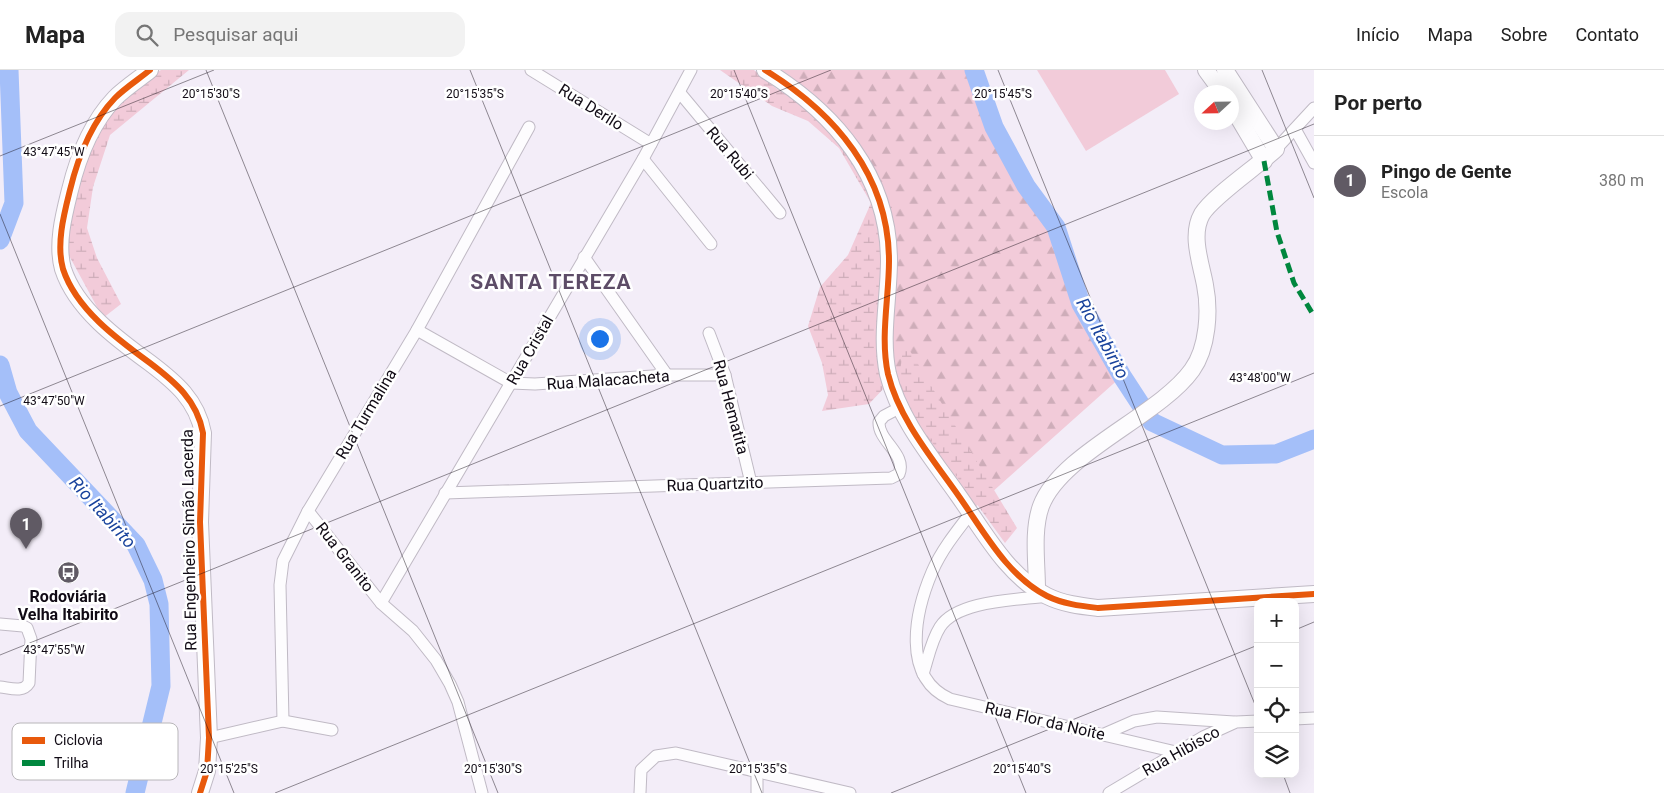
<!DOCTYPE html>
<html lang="pt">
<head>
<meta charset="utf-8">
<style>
  body { margin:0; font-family:Roboto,sans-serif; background:#f2f2f2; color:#222 }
  .controls { position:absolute; right:15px; bottom:15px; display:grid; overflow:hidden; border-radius:10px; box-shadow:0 5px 20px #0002 }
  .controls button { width:45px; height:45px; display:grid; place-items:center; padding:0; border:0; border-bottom:1px solid #e0e0e0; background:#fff; color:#222; font:25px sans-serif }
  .compass { position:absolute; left:1194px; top:15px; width:45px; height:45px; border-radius:50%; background:#fff; box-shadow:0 5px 20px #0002; rotate:248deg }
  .you { position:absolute; left:599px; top:268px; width:18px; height:18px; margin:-12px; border:4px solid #fff; border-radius:50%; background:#1a73e8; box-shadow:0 0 0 8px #1a73e833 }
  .badge { display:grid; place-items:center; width:32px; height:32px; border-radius:50%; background:#605a64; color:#fff; font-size:16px; font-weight:700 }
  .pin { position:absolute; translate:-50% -41px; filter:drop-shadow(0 1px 2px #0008) }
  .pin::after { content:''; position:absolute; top:26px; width:18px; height:15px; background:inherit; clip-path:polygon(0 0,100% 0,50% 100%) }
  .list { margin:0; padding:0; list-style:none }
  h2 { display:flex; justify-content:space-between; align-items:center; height:65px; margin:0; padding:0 20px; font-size:21px }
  h2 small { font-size:16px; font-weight:400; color:#767676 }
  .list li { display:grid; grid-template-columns:32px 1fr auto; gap:15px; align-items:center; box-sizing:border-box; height:90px; padding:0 20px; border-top:1px solid #e0e0e0 }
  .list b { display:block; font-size:19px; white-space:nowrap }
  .list p { margin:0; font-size:16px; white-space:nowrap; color:#767676 }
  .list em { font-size:16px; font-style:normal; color:#767676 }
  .icon { flex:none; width:28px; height:28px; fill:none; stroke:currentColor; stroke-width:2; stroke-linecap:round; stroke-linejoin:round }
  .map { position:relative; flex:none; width:1314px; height:723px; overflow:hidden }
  header { display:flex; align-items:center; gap:30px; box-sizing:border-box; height:70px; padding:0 25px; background:#fff; border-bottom:1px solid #e0e0e0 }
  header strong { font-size:24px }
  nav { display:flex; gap:28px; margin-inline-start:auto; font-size:18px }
  .search { width:350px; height:45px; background:#f2f2f2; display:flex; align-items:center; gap:12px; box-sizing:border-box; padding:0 18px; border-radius:15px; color:#767676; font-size:19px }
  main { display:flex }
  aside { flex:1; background:#fff }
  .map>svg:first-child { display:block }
  .forest { fill:url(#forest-firs) }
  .wetland { fill:url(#wetland-marsh) }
  .pitch { fill:#f2cbd9 }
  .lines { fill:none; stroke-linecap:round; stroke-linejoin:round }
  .river { stroke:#a4bff9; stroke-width:19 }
  .street-casing { stroke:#c0bac5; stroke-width:13 }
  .secondary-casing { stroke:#c0bac5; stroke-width:18 }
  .street { stroke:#fdfcfe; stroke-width:11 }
  .secondary { stroke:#fdfcfe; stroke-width:16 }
  .quiet { stroke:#00873e; stroke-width:5; stroke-dasharray:10 5; stroke-linecap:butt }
  .cycleway-casing { stroke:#fff; stroke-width:9 }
  .cycleway { stroke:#e8590c; stroke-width:6 }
  .ticks { fill:none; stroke:#110b15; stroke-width:1; stroke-opacity:0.45 }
  .labels { text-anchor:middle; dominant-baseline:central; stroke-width:5; stroke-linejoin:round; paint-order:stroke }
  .street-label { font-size:16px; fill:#110b15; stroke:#fff }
  .poi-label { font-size:16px; font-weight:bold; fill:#110b15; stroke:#fff }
  .water-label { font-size:18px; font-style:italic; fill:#19439c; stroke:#fff }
  .district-label { font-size:21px; font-weight:bold; letter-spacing:1px; fill:#5d4c67; stroke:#fff }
  .key { fill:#fff; stroke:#b8b6b9; stroke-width:1 }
  .key-label { font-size:14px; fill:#110b15 }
  .ticks-label { font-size:12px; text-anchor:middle; fill:#110b15; stroke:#fff; stroke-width:5; stroke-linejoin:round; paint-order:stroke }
</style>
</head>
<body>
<header>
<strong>Mapa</strong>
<div class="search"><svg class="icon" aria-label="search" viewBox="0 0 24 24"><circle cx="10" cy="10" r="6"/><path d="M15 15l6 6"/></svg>Pesquisar aqui</div>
<nav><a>Início</a><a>Mapa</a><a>Sobre</a><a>Contato</a></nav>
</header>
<main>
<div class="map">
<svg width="1314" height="723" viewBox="0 0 1314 723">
  <defs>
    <pattern id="forest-firs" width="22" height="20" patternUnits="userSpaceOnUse" patternTransform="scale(1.25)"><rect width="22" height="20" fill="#f2cbd9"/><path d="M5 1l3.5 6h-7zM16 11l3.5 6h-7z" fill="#ceadb9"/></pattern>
    <pattern id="wetland-marsh" width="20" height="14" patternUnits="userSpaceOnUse" patternTransform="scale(1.25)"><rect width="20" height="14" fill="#f2cbd9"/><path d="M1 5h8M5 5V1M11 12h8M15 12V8" fill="none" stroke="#ceadb9"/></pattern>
  </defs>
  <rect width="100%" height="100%" fill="#f3edf8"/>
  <path class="forest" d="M769,0H974L994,57L1026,116L1056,157L1081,234L1122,306L972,440L924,372L891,306L884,122Z"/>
  <g class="wetland">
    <path d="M161,0H189L110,65L93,117L87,158L97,188L121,234L103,248L66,180L78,109L88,78L128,21Z"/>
    <path d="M720,0H754L777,19L800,32L867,88L891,125L893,156L886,316L869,334L822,341L828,325L822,293L808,256L820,217L848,185L871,133L839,78L808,51L772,36Z"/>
    <path d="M904,271L1017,458L1005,473L905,335L900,302Z"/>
  </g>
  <path class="pitch" d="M1037,0H1165L1179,24L1086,81Z"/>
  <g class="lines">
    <g class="river">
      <path d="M974,0L994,57L1026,116L1056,157L1081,234L1122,306L1152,352L1222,385L1276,384L1314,369"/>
      <path d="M0,170L14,133L9,0"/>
      <path d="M0,295L8,323L28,361L136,475L153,510L159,534L161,616L135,723"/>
    </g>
    <defs>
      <g id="street">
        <path d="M531,0L651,74"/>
        <path d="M680,23L780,143"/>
        <path d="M1295,59L1314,93"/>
        <path d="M1276,79L1314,38"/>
        <path d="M643,89L711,174"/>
        <path d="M584,187L667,305"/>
        <path d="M417,260L511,313L535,314L667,305H725"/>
        <path d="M709,263L725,305L751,413"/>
        <path d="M445,423L891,408L899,404C907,384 878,371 879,352L884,346L901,337"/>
        <path d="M308,441L381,533L413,561L436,590L450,614L458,632L482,723"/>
        <path d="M970,444C956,462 941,481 932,502C915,542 901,607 950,629L1176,682"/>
        <path d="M381,533L643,89L691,0"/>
        <path d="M0,554L23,556L27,558L31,569L29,613C23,623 10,618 0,617"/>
        <path d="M923,604C928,589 931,571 940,557C957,530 1018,530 1047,526"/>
        <path d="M1295,649L1314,648"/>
        <path d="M283,651L280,515L283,491L308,441L417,260L529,57"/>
        <path d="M1102,665L1134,651L1157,647L1234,652"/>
        <path d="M209,668L283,651L332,660"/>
        <path d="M757,700V723"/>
        <path d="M640,723L641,700L656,686L676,683L850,723"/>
        <path d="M1109,723L1203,667L1236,652L1258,651"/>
      </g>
      <g id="secondary">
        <path d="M150,0C139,9 125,18 115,28C91,53 78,87 70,120C64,144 56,174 63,199C76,239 117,269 150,293C175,312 197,330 203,363L200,452L209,668L207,701L200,723"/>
        <path d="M765,0C835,43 889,106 889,191C889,228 880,267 888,304C899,349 932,388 958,425C983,460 1007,506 1047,526C1063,534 1081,536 1098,538L1314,524"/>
        <path d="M1206,0L1222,22"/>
        <path d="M1232,37L1264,91"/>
        <path d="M1037,519C1037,493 1032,461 1041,436C1061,383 1159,346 1192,300C1208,278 1210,240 1205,215C1201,193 1190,165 1202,144C1213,126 1258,96 1276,79L1225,0"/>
      </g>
    </defs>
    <use href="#street" class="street-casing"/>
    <use href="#secondary" class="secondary-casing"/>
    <use href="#street" class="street"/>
    <use href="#secondary" class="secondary"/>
    <path class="quiet" d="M1264,91L1277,162L1294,213L1314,246"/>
    <defs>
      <g id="cycleway">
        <path d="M150,0C139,9 125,18 115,28C91,53 78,87 70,120C64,144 56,174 63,199C76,239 117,269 150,293C175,312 197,330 203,363L200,452L209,668L207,701L200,723"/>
        <path d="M765,0C835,43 889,106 889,191C889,228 880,267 888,304C899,349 932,388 958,425C983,460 1007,506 1047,526C1063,534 1081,536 1098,538L1314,524"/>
      </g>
    </defs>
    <use href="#cycleway" class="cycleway-casing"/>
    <use href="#cycleway" class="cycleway"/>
  </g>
  <path class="ticks" d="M206,0L498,723M470,0L762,723M734,0L1026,723M998,0L1258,642M1262,0L1314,128M0,86L214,0M0,144L234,723M0,336L831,0M1295,560L1314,552M0,585L1314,54M1283,704L1290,723M275,723L1314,303M891,723L1258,575"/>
  <defs>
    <symbol id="bus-disc" viewBox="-11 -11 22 22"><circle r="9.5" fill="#605a64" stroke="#fff"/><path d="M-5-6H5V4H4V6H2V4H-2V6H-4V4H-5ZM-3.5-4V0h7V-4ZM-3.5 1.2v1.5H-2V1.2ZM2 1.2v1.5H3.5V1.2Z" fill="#fff"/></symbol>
  </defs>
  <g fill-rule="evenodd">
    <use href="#bus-disc" x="56" y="490" width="25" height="25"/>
  </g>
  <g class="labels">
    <g class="street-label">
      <text transform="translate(591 37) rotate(32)">Rua Derilo</text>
      <text transform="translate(730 83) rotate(50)">Rua Rubi</text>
      <text transform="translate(530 280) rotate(-60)">Rua Cristal</text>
      <text transform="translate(608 310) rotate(-4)">Rua Malacacheta</text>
      <text transform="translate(731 337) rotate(75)">Rua Hematita</text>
      <text transform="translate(366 344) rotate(-59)">Rua Turmalina</text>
      <text transform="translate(715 414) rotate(-2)">Rua Quartzito</text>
      <text transform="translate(189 470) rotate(-91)">Rua Engenheiro Simão Lacerda</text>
      <text transform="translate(345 487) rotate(52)">Rua Granito</text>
      <text transform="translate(1045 651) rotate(13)">Rua Flor da Noite</text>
      <text transform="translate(1181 681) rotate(-29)">Rua Hibisco</text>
    </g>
    <g class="poi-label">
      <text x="68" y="526">Rodoviária<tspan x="68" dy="18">Velha Itabirito</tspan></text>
    </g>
    <g class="water-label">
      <text transform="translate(1103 268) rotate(61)">Rio Itabirito</text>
      <text transform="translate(103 442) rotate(48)">Rio Itabirito</text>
    </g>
    <g class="district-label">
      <text x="551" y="212">SANTA TEREZA</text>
    </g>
  </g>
  <rect x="12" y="653" width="166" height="57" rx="8" class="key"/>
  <rect x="22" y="667" width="23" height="7" fill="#e8590c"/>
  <rect x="22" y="690" width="23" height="6" fill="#00873e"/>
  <g class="key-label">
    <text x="54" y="675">Ciclovia</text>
    <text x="54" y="698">Trilha</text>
  </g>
  <g class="ticks-label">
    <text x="211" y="28">20°15'30"S</text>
    <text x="475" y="28">20°15'35"S</text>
    <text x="739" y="28">20°15'40"S</text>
    <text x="1003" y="28">20°15'45"S</text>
    <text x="54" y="86">43°47'45"W</text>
    <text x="1260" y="312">43°48'00"W</text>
    <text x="54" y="335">43°47'50"W</text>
    <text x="54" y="584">43°47'55"W</text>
    <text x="229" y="703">20°15'25"S</text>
    <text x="493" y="703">20°15'30"S</text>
    <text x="758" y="703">20°15'35"S</text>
    <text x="1022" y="703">20°15'40"S</text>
  </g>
</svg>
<div class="controls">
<button>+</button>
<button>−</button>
<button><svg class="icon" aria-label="locate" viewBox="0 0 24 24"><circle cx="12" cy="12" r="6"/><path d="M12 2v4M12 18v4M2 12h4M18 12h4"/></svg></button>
<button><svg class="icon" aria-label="layers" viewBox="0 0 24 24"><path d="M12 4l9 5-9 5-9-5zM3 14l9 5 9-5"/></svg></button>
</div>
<svg class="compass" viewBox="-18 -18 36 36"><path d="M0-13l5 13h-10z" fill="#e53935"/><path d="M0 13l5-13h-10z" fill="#767676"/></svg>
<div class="you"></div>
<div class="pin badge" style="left:26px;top:479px">1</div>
</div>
<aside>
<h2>Por perto<small></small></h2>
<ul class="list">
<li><span class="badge">1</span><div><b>Pingo de Gente</b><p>Escola</p></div><em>380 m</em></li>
</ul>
</aside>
</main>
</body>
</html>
